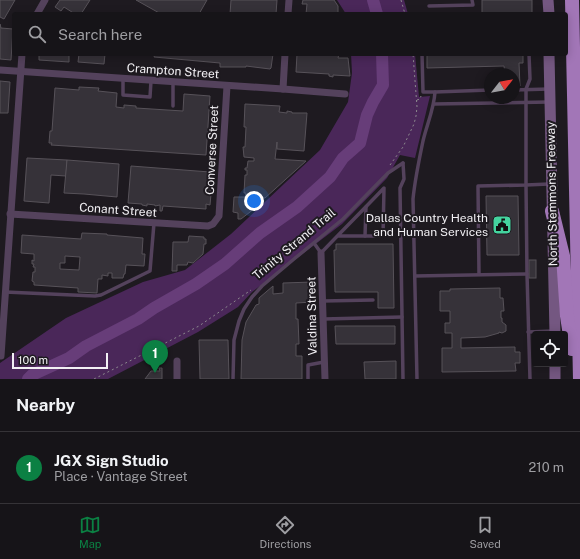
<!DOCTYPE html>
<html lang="en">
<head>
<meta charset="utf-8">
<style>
  body { margin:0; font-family:"Public Sans",sans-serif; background:#232125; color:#f1f3f6 }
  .controls { position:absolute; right:12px; bottom:12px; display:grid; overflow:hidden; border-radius:4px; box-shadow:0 2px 10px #0003 }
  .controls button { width:36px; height:36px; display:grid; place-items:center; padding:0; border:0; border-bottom:1px solid #353337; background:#161418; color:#f1f3f6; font:20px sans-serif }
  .compass { position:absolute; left:484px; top:68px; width:36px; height:36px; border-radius:50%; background:#161418; box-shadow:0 2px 10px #0003; rotate:59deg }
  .scale { position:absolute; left:12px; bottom:10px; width:96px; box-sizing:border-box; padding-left:4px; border:2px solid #f2f0f4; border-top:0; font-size:11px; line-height:14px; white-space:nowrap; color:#f2f0f4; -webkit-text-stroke:3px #1e1a20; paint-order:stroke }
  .you { position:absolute; left:254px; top:201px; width:14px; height:14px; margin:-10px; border:3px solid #fff; border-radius:50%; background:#1a73e8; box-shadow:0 0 0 6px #1a73e833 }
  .badge { display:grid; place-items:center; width:26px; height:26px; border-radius:50%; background:#0b8043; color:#fff; font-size:13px; font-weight:700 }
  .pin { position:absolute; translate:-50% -33px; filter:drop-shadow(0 1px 2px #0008) }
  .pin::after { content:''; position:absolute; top:21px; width:14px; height:12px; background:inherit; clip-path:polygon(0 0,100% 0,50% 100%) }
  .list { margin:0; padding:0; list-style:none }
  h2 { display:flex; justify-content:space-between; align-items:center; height:52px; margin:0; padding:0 16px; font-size:17px }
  h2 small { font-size:13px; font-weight:400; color:#9e9ea2 }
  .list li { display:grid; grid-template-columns:26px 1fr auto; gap:12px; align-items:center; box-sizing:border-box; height:72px; padding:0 16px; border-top:1px solid #353337 }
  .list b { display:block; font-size:15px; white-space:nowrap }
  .list p { margin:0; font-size:13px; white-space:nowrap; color:#9e9ea2 }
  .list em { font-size:13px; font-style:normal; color:#9e9ea2 }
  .icon { flex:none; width:22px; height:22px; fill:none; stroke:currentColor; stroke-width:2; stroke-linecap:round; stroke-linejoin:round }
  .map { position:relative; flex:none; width:580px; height:379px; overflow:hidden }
  .search { position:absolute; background:#161418; box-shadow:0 2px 10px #0003; left:12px; right:12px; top:12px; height:44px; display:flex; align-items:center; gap:10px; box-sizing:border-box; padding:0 14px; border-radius:4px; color:#9e9ea2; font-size:15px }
  .sheet { height:124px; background:#161418 }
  nav { display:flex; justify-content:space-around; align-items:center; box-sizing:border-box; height:56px; border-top:1px solid #353337; background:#161418; font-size:11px; color:#9e9ea2 }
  nav a { display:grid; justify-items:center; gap:2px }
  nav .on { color:#0b8043 }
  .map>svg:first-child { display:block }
  .green { fill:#4a2759 }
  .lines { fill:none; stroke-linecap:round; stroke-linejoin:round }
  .river { stroke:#673d79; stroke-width:12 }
  .building { fill:#363239; stroke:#575259; fill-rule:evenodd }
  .path { stroke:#8c898e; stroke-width:1; stroke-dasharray:2 3; stroke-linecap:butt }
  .lane { stroke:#54425c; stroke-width:3.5 }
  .street { stroke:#54425c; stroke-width:7 }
  .secondary { stroke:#745781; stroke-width:11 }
  .highway { stroke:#a276b7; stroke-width:14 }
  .labels { text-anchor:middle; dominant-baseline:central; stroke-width:4; stroke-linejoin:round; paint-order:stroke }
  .street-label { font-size:12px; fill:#f2f0f4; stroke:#1e1a20 }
  .poi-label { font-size:12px; fill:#f2f0f4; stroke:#1e1a20; text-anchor:end }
</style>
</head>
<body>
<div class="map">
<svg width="580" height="379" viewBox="0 0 580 379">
  <rect width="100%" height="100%" fill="#1e1a20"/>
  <g class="green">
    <path d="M337,0H404L408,14H346Z"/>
    <path d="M351,54H415L419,97L430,96L415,158L400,155L387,178L342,224L252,292L238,307L198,332L108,379H0V363L66,318L143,282L185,270L231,234L320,150L348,102L352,73Z"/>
  </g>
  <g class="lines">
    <g class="river">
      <path d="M373,0L377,14"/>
      <path d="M28,379L32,375L69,358L86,346L138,319L154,308L196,284L225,264L260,233L297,207L330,177L343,158L360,143L367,115L373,102L383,85L382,54"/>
    </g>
  </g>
  <g class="building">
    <path d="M0,0H15L4,19L0,17Z"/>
    <path d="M60,0H90L81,14H75L64,7L61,11L55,7Z"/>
    <path d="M136,0H207L199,14L195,13V14H161Z"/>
    <path d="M231,0H277L276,14H230Z"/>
    <path d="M303,0H334L338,6V14H306L307,4H302Z"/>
    <rect x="482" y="0" width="50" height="14"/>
    <path d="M0,24L1,28L13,29L11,60L0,59Z"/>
    <path d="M38,54H69V62L39,60V54Z"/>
    <path d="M79,54H105L104,64L78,62Z"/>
    <path d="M155,54H273L271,68L270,69L246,66V67H220V63L154,57Z"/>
    <path d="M297,54H339L338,58H348L350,76L333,75V77L329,76V74L296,72Z"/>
    <path d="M427,54H523V63H519L520,86H514V74H505L504,66L427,68Z"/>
    <path d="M0,81L10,82L8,113H0Z"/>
    <path d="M79,87L99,88L98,91L117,93L116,107L124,108V105L136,106V108L183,111L184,94L210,96L206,155L51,145L52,143H49L50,131H52L55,88L79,90Z"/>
    <path d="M245,104L280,106L279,112L287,113V111L292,112V113H307L304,151L277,149V142L275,159L306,161L265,198H260L259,205L241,219H238V213L233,212L234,197H245L246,193H244L245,175H247V170H245V168H247L248,161H254V158L244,157L243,147H245L246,127H244Z"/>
    <path d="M27,158L67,160L66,176L51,175L49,203L24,201Z"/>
    <path d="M67,160L119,164L117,197L84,194L64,193Z"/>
    <path d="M131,166L210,172L209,182L212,183L210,205L206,204V209L163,206L162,211H160V205L155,206V205L147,204V206L142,205V204L128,203Z"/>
    <path d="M486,196H518L519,255H487Z"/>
    <path d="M82,233L107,234V235L143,238L142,254H145L144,266L126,265L125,274H124L123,278H112V273H108V276L102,275V279H98L97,293L78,292V288L34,285V282L32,281L33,272H35V267H33L34,264H32V260L34,261V254L21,253L22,235L81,239ZM65,256L80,257L79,270L60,269V263H65Z"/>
    <path d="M189,236L204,237V239H206V244H204L203,254L193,263L188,262L187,265H177V271H172L173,242H188Z"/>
    <path d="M336,244H393L394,308H378V292H335L334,250H336Z"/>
    <rect x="529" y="260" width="7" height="18"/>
    <path d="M313,282V302L296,303V319H298L299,344H296V356H302V379H241L242,340L246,322L256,305L259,304V298L273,286V294L283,293V283Z"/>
    <path d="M500,288V298H503L504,311H501V318H502V322L506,325V331L502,333L499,332V333L485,337L461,338V348L515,347V352H520V363H515L516,371L442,372V348H452V333H445V323H450V311H440V291H450V289Z"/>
    <path d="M335,326H395V344H336Z"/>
    <path d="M199,340H228L229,379H200Z"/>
    <path d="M396,361V379H365L364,362Z"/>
    <path d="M159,368H162V379H145L151,371H160Z"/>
  </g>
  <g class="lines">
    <g class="path">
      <path d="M401,0L405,14"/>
      <path d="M417,100L420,99L421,96"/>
      <path d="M390,165L403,147L414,124L416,116L417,107L413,54"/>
      <path d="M94,379L199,326L251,290"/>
    </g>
    <g class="lane">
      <path d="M429,6L473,5L472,0"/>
      <path d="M123,79V95L150,97L151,81"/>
      <path d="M514,90L549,89"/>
      <path d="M435,92L490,90"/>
      <path d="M434,104L549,102"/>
      <path d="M173,106V82"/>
      <path d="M365,236L366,207"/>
      <path d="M314,243L321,253C342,231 363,210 384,188L383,236H338"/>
      <path d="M479,274L478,186L526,185V89L530,79L529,54"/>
      <path d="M415,276L527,274"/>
      <path d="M5,292L95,296L101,295L150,271L154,223"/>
      <path d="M323,301L373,300"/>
      <path d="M324,319L402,317"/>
      <path d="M528,332L553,331"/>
      <path d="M233,379L234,340L239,321L244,309L252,297L262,286L294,259L343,219L388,173L403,163"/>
      <path d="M308,379V365L324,362"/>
      <path d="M403,379L400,188L404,179L403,163"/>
      <path d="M417,379L413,199C415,179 419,160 423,141C427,124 434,109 435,92H423L422,54"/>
      <path d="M530,379L527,274L526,185L549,184"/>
    </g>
    <g class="street">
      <path d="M37,14L45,0"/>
      <path d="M288,14L289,0"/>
      <path d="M0,70L283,89L345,94"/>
      <path d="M283,89L285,54"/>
      <path d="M10,214L208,226L213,224L219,216L227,86"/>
      <path d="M321,253L325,379"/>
      <path d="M1,356L22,54"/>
      <path d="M177,361V379"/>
    </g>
    <g class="secondary">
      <path d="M548,0L549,14"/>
      <path d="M549,54L555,334"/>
      <path d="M555,379V364"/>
    </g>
    <g class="highway">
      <path d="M572,0L580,379"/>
      <path d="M552,211L563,256L567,316L572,349"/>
    </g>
  </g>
  <defs>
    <symbol id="civic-square" viewBox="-11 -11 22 22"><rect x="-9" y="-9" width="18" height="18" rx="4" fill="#44d49f" stroke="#1e1a20"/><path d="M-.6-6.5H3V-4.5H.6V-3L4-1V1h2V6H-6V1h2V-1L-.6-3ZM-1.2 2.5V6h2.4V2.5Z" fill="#111"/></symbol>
  </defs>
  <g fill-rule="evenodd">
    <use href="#civic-square" x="491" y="214" width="22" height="22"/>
  </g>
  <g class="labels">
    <g class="street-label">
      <text transform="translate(173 71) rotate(4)">Crampton Street</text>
      <text transform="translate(212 150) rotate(-87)">Converse Street</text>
      <text transform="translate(552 194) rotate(-91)">North Stemmons Freeway</text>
      <text transform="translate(118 210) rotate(4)">Conant Street</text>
      <text transform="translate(294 244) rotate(-40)">Trinity Strand Trail</text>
      <text transform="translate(312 316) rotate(-91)">Valdina Street</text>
    </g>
    <g class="poi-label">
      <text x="488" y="218">Dallas Country Health<tspan x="488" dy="14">and Human Services</tspan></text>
    </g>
  </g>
</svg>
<div class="controls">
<button><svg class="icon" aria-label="locate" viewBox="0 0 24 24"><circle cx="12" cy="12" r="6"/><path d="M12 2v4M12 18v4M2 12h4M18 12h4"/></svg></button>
</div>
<svg class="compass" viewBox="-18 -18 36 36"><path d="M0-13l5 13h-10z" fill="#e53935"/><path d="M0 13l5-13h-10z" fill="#9e9ea2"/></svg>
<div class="scale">100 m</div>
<div class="you"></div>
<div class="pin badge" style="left:155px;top:373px">1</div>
<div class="search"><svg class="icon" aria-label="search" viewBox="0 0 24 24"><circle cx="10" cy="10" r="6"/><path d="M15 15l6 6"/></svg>Search here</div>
</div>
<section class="sheet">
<h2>Nearby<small></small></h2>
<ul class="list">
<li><span class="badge">1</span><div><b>JGX Sign Studio</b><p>Place · Vantage Street</p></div><em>210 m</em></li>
</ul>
</section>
<nav>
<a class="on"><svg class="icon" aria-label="map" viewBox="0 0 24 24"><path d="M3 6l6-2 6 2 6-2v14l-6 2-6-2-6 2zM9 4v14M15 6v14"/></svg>Map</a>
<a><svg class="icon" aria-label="directions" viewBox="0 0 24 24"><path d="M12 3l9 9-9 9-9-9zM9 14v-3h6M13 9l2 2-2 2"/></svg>Directions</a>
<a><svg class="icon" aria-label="saved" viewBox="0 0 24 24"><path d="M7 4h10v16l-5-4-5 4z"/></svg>Saved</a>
</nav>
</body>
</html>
